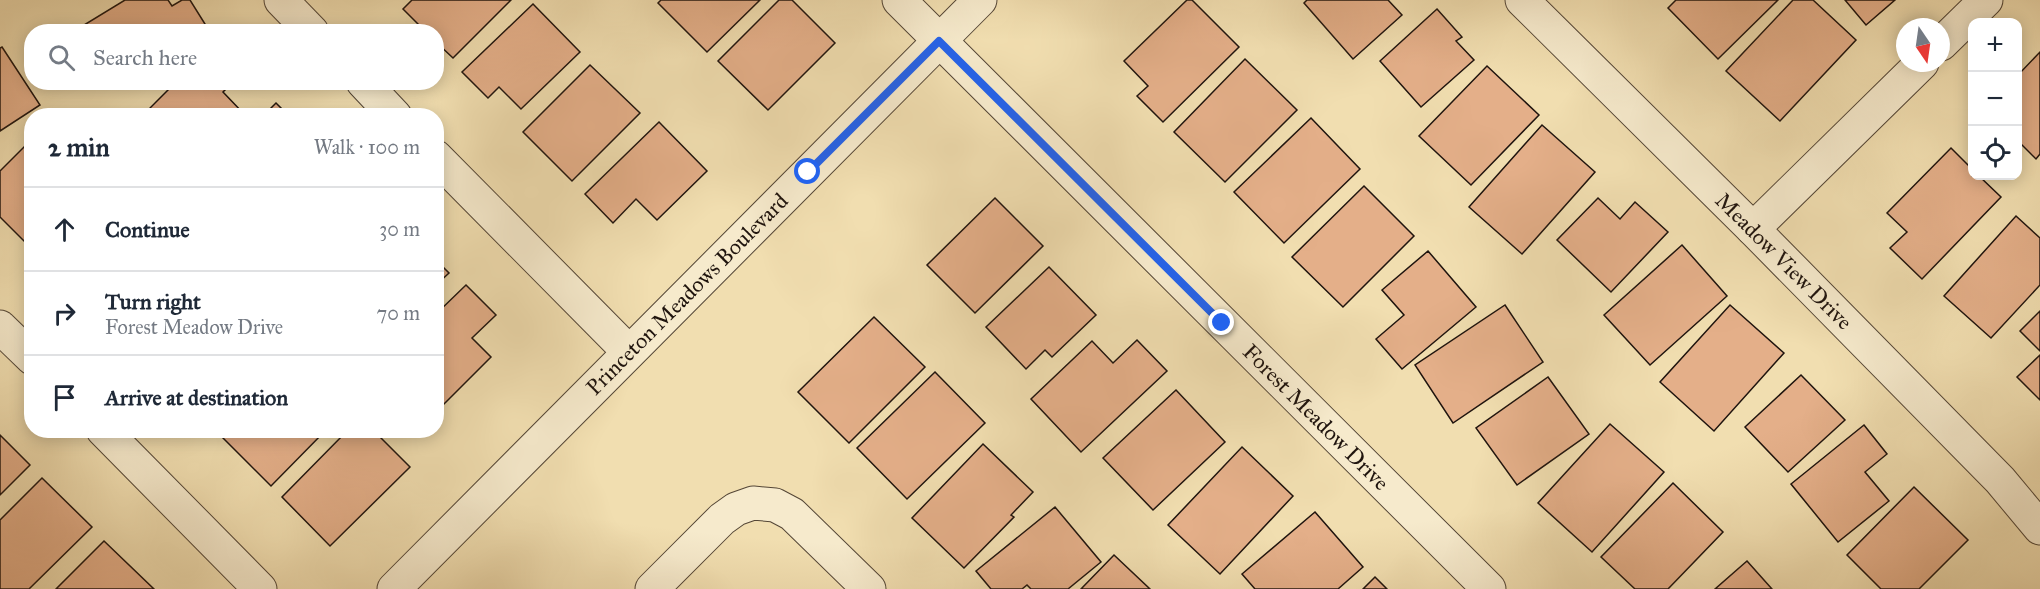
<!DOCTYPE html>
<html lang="en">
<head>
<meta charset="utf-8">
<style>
  body { margin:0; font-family:"IM FELL Great Primer",serif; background:#f2f2f3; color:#1f2937 }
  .controls { position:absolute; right:18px; top:18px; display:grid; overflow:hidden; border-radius:12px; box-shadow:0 3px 15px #0003 }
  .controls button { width:54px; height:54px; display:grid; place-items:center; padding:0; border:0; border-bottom:2px solid #e0e1e3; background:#fff; color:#1f2937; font:30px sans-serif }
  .compass { position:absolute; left:1896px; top:18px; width:54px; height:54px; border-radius:50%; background:#fff; box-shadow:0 3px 15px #0003; rotate:167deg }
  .stop { position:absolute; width:18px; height:18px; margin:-14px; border:4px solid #2563eb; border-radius:50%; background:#fff }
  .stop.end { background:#2563eb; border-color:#fff; box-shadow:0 2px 6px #0008 }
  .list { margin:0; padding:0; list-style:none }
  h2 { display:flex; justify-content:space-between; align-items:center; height:78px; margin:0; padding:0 24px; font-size:26px }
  h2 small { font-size:20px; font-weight:400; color:#747a83 }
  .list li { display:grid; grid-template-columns:39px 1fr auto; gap:18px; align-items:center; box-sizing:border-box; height:84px; padding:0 24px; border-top:2px solid #e0e1e3 }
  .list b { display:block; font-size:22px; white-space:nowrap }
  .list p { margin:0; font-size:20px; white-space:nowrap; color:#747a83 }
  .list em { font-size:20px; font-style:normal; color:#747a83 }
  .icon { flex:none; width:33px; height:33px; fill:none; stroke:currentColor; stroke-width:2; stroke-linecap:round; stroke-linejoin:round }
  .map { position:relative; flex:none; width:2040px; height:589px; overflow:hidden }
  .search { position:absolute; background:#fff; box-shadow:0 3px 15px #0003; left:24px; top:24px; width:420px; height:66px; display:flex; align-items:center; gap:15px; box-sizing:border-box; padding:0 21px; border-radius:24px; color:#747a83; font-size:22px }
  .panel { position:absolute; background:#fff; box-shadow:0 3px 15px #0003; left:24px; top:108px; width:420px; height:330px; border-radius:24px }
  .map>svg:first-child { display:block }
  .building { fill:#e4af89; stroke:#1f140e; stroke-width:1.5 }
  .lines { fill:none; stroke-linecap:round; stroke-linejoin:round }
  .minor-casing { stroke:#544636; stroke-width:35 }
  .minor { stroke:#f6eacc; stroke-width:33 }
  .route { stroke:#2563eb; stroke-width:8 }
  .labels { text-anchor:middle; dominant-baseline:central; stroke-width:4.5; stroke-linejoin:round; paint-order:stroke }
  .street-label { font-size:22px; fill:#1f140e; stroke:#f6eacc }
</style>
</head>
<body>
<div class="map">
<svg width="2040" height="589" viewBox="0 0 2040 589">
  <rect width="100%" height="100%" fill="#f1deb0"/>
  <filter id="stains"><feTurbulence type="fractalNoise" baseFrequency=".00333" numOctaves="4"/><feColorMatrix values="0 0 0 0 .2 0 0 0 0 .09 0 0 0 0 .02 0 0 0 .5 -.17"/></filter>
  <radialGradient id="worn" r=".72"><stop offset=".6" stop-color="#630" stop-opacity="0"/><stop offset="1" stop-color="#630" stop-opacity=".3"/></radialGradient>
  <g class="building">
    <path d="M125,0H168L172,6L182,0H190L210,32H88L84,25Z"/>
    <path d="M412,0H511L453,58L436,42V32H426L403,9Z"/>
    <path d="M661,0H760L707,52L658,3Z"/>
    <path d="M779,0H792L835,43L768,110L718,61Z"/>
    <path d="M1187,0H1192L1239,47L1163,122L1137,96L1148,86L1124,61Z"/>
    <path d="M1307,0H1388L1402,15L1353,59L1304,3Z"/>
    <path d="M1676,0H1778L1718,59L1668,8Z"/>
    <path d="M1793,0H1813L1856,40L1780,121L1726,71Z"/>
    <path d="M1845,0H1895L1866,25Z"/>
    <path d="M533,4L580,52L521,109L499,87L488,98L462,72Z"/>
    <path d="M1437,9L1462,37L1456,41L1474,60L1421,107L1380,61Z"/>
    <path d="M2,47L40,105L0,131V48Z"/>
    <path d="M2040,52V154L2036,159L2018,141V75Z"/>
    <path d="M1245,59L1297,110L1225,182L1174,132Z"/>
    <path d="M590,65L640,113L572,181L523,132Z"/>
    <path d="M1487,66L1539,115L1471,185L1419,136Z"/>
    <path d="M176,82H233L223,92L244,114L242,116H147L145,113Z"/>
    <path d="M276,103L289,116H263Z"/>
    <path d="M1311,118L1360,169L1284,243L1234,192Z"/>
    <path d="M659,122L707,171L657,220L636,199L613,223L585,194Z"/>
    <path d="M1542,125L1595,172L1522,254L1469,207Z"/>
    <path d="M32,139V237L26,243L0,217V171Z"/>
    <path d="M1951,148L1972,169V176H1979L2001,197L1922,279L1890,248L1907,232L1887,213Z"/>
    <path d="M1364,186L1414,236L1343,307L1292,257Z"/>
    <path d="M995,198L1043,246L975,313L927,265Z"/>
    <path d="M1598,198L1620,219L1635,202L1668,232L1611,292L1557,240Z"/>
    <path d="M2016,216L2040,238V285L1991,338L1944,296Z"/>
    <path d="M1682,245L1727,296L1650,365L1604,315Z"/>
    <path d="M1428,251L1476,307L1402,369L1376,339L1404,315L1382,290Z"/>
    <path d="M436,260L449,273L436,285Z"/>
    <path d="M1049,267L1096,315L1052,357L1045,350L1026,369L986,327Z"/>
    <path d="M466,285L496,315L472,338L491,357L443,405L436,398V314Z"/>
    <path d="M1505,305L1543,362L1453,423L1415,365Z"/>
    <path d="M1730,305L1784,353L1714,431L1660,382Z"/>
    <path d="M2040,311V351L2020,331Z"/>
    <path d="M874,317L925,367L849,443L798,392Z"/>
    <path d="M1137,340L1167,371L1081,452L1031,399L1092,341L1113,363Z"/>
    <path d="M2040,355V400L2017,377Z"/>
    <path d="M935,372L985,423L907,499L857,448Z"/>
    <path d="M1801,375L1845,420L1788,472L1745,427Z"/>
    <path d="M1548,377L1589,434L1517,485L1476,428Z"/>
    <path d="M1176,390L1225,442L1153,510L1103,458Z"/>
    <path d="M1610,424L1664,472L1592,552L1538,503Z"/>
    <path d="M1864,425L1887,454L1865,472L1889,501L1838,542L1791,484Z"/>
    <path d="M228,430H326L271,486L222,437Z"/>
    <path d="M348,430H373L410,467L330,546L282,497Z"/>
    <path d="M0,435L30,465L0,495Z"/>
    <path d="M983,444L1033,492L1011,515L1014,517L964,568L912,518Z"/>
    <path d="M1242,447L1293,496L1220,574L1168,525Z"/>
    <path d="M42,478L92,527L29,589H0V520Z"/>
    <path d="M1673,483L1723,532L1668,589H1635L1601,557Z"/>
    <path d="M1914,487L1968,540L1919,589H1881L1847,555Z"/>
    <path d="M1055,507L1101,562L1068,589H1031L1027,585L1022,589H991L976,571Z"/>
    <path d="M1315,512L1363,567L1338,589H1255L1242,574Z"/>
    <path d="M104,541L154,589H56Z"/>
    <path d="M1114,555L1150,589H1081Z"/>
    <path d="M1747,561L1772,589H1715Z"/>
    <path d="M1375,577L1387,589H1363Z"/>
  </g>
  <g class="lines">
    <defs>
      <g id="minor">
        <path d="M281,0L312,32"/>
        <path d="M899,0L1489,589"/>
        <path d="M1522,0L1753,229L2000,480L2040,528"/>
        <path d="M1941,44L1986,0"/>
        <path d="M363,82L395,116"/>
        <path d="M436,157L629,352"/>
        <path d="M1753,229L1922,63"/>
        <path d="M0,327L32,358"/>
        <path d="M103,430L260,589"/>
        <path d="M394,589L980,0"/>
        <path d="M652,589L722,519L736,509L753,503L775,505L792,514L869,589"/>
      </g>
    </defs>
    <use href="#minor" class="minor-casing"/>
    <use href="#minor" class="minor"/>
  </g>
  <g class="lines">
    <path class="route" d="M808,172L939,41L1222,323"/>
  </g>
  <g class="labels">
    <g class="street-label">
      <text transform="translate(1784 261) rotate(45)">Meadow View Drive</text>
      <text transform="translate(687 294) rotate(-45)">Princeton Meadows Boulevard</text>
      <text transform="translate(1316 417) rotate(45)">Forest Meadow Drive</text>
    </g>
  </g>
  <rect width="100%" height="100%" filter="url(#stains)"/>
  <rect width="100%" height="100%" fill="url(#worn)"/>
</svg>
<div class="controls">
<button>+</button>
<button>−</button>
<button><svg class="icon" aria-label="locate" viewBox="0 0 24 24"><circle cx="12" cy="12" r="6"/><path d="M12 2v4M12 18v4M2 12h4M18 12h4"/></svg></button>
</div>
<svg class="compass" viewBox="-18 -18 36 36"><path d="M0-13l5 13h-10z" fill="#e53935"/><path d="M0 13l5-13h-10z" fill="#747a83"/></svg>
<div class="stop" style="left:808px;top:172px"></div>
<div class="stop end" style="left:1222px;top:323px"></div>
<div class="search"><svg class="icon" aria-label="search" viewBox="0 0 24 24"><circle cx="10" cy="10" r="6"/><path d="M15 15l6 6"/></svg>Search here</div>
<section class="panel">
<h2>2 min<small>Walk · 100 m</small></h2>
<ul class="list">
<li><svg class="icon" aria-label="ahead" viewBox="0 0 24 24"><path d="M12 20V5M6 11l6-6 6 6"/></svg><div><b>Continue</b></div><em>30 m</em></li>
<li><svg class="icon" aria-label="right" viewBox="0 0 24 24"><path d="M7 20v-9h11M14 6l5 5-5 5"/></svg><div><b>Turn right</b><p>Forest Meadow Drive</p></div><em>70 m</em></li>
<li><svg class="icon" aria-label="arrive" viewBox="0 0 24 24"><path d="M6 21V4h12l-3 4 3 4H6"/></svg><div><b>Arrive at destination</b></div></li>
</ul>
</section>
</div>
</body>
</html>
